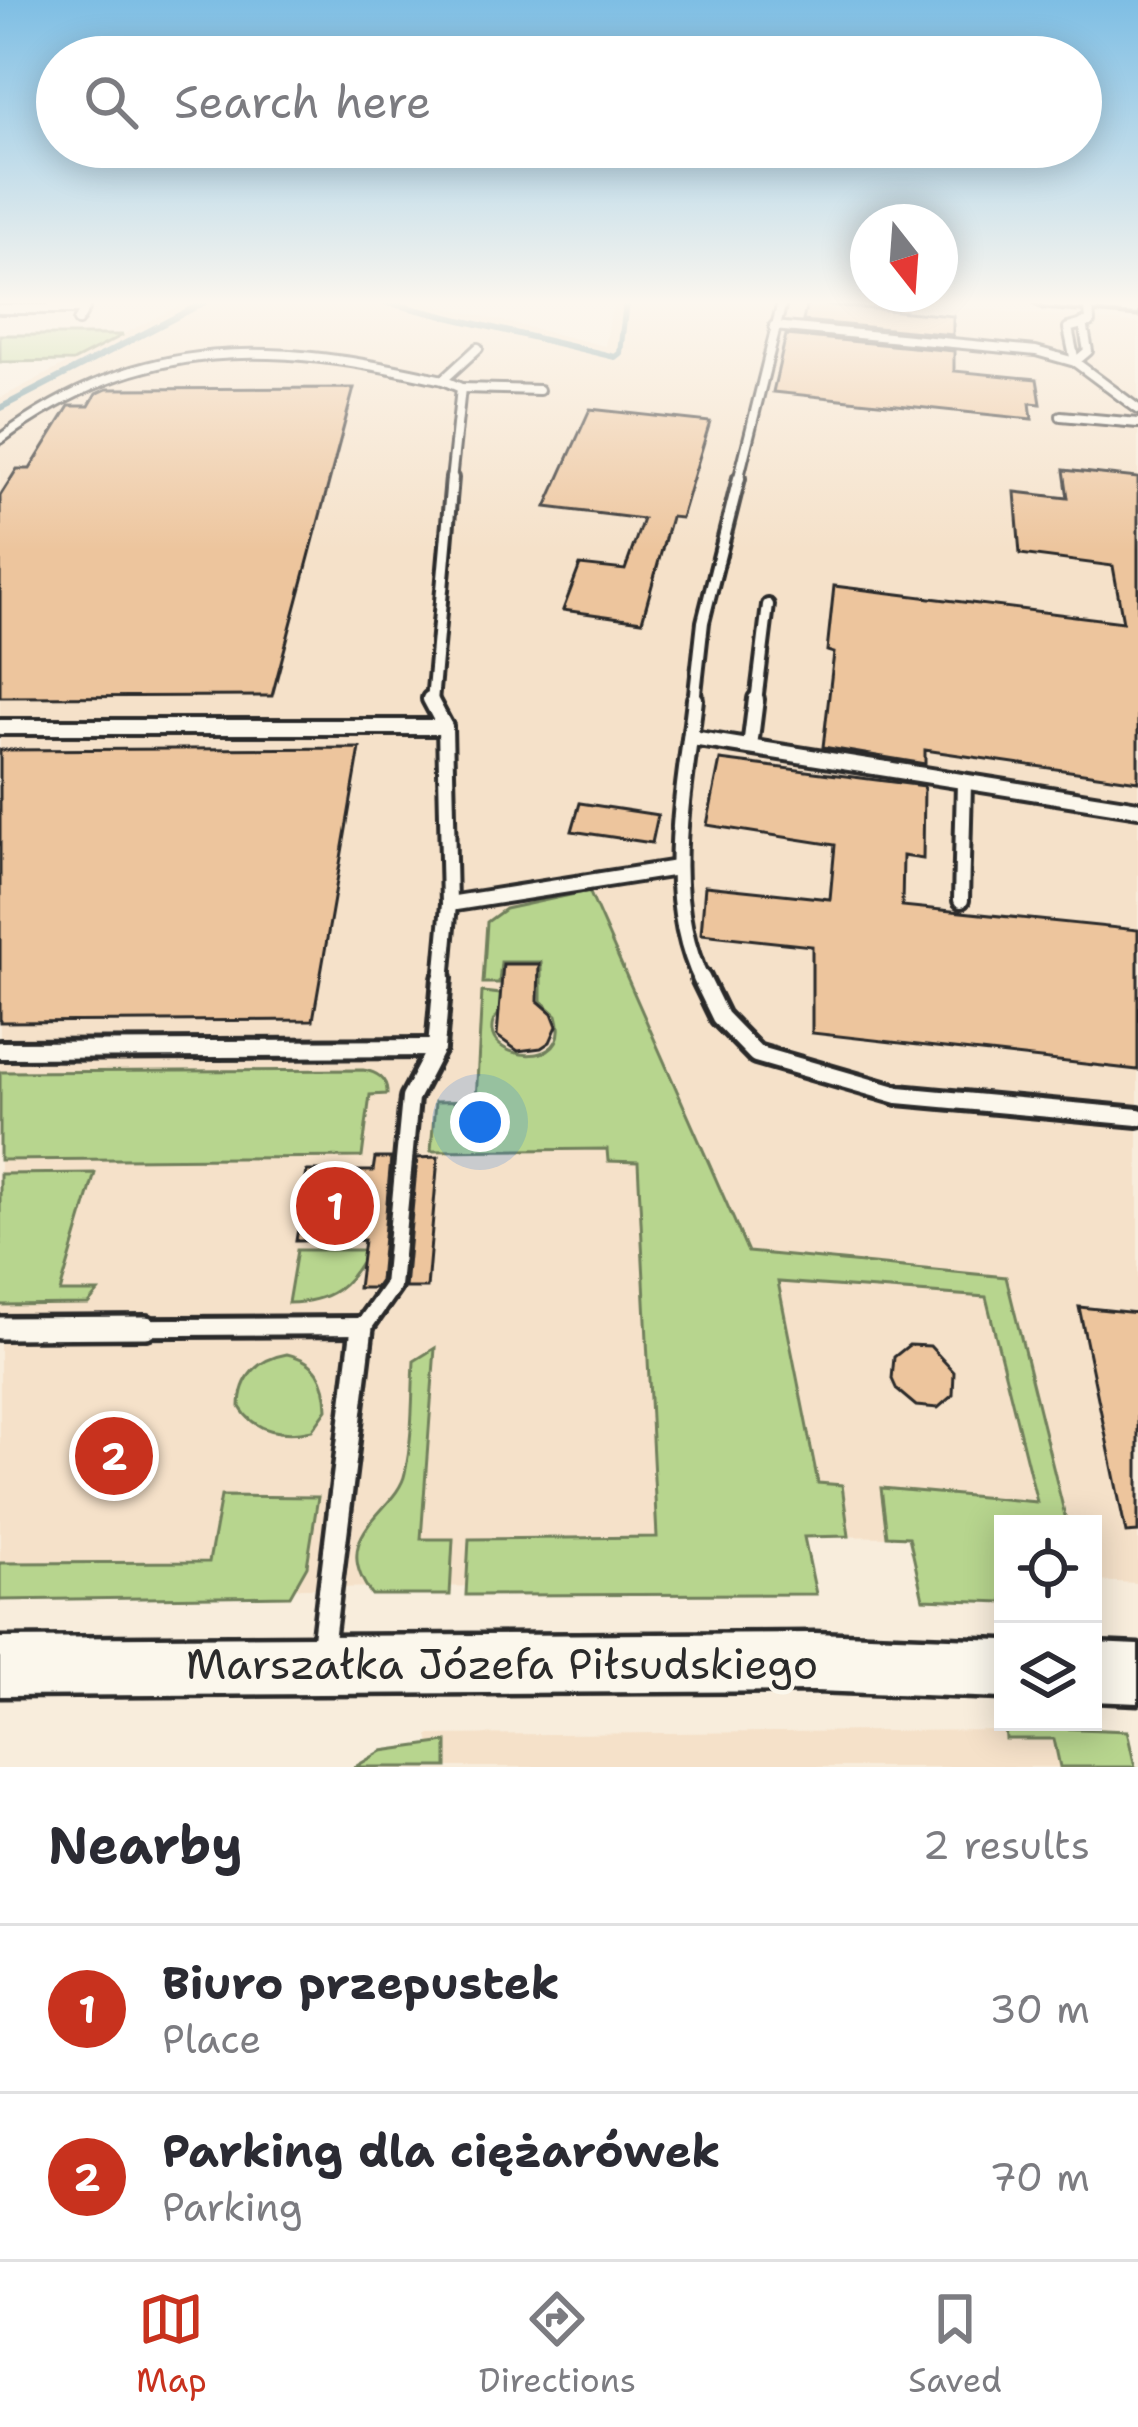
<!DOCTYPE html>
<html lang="en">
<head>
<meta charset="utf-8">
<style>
  body { margin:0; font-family:"Shantell Sans",sans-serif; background:#f2f2f3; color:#2b2b33 }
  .controls { position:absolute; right:36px; bottom:36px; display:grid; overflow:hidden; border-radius:0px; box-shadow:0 6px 30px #0003 }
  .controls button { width:108px; height:108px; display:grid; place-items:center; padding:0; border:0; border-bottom:3px solid #e1e1e2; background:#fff; color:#2b2b33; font:60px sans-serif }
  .compass { position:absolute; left:850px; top:204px; width:108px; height:108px; border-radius:50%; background:#fff; box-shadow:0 6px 30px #0003; rotate:163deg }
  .you { position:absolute; left:480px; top:1122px; width:42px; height:42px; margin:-30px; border:9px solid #fff; border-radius:50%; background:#1a73e8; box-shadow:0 0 0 18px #1a73e833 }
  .badge { display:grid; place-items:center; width:78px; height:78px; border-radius:50%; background:#c8321e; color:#fff; font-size:39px; font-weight:700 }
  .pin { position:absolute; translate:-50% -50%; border:6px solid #fff; box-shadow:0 3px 12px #0006 }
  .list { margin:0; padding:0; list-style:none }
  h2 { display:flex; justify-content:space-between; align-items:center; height:156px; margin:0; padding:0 48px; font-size:51px }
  h2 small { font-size:39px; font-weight:400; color:#7c7c81 }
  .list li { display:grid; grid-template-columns:78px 1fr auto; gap:36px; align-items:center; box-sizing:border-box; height:168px; padding:0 48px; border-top:3px solid #e1e1e2 }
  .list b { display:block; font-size:45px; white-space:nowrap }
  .list p { margin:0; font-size:39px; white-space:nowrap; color:#7c7c81 }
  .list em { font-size:39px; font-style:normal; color:#7c7c81 }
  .icon { flex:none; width:66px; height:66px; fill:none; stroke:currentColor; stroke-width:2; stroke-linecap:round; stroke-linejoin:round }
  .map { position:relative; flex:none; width:1138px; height:1767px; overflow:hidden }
  .search { position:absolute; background:#fff; box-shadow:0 6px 30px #0003; left:36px; right:36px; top:36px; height:132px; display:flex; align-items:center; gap:30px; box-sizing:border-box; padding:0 42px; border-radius:66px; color:#7c7c81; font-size:45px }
  .sheet { height:492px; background:#fff }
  nav { display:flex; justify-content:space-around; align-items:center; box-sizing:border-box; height:168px; border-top:3px solid #e1e1e2; background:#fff; font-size:33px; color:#7c7c81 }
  nav a { display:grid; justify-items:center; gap:6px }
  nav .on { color:#c8321e }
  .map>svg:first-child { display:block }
  .built { fill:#f5e1c9 }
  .green { fill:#b7d58e; stroke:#71805c; stroke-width:3 }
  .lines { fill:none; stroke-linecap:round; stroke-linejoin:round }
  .stream { stroke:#5e8c97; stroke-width:6 }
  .building { fill:#edc59d; stroke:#2b2b2b; stroke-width:3 }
  .service-far4-casing { stroke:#2b2b2b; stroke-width:14 }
  .service-far3-casing { stroke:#2b2b2b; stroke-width:18 }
  .service-far2-casing { stroke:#2b2b2b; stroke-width:22 }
  .service-far1-casing { stroke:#2b2b2b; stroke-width:26 }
  .service-casing { stroke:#2b2b2b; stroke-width:30 }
  .minor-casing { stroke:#2b2b2b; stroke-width:9 }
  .tertiary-casing { stroke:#2b2b2b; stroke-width:9 }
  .service-far4 { stroke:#fbf7ec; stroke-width:8 }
  .service-far3 { stroke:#fbf7ec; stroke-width:10 }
  .service-far2 { stroke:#fbf7ec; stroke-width:14 }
  .service-far1 { stroke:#fbf7ec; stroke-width:16 }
  .service { stroke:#fbf7ec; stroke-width:21 }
  .minor { fill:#fbf7ec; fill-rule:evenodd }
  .tertiary { fill:#fbf7ec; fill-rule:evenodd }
  .labels { text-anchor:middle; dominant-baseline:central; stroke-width:9; stroke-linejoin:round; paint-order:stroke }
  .near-street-label { font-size:42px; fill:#2b2b2b; stroke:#fbf7ec }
</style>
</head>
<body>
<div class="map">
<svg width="1138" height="1767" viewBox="0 0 1138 1767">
  <rect width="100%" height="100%" fill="#f8eddc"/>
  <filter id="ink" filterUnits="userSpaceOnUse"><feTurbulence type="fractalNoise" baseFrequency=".00833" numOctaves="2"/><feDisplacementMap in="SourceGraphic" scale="24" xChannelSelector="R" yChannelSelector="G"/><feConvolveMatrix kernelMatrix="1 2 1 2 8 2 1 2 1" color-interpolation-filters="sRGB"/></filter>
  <g filter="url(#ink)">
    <g class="built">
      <path d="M186,302H424L605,346L613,302H896L1138,323V1583L1093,1581V1524H1003L919,1581L908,1537L805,1536L814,1583L0,1591V398Z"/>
      <path d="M1113,1729L1123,1767H434L428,1735Z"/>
    </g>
    <g class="green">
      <path d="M0,335H123L73,361L0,362Z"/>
      <path d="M589,891L748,1252L1006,1277L1067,1524H1003V1602L923,1599L909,1537L887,1536L881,1488L1037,1502L986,1297L778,1282L818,1483L842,1485L849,1536L804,1537L816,1594L466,1595L469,1539L657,1537L638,1162L608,1161L607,1149L431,1151L435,1102L476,1101L482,992L519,996C434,1049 578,1087 557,1015L541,1001V962H501L499,983H483L487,922L505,909Z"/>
      <path d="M363,1070C377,1072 388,1079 387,1094L370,1095L362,1157L0,1160V1072Z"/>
      <path d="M95,1173L60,1292H98L88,1304L0,1305V1174Z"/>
      <path d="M297,1250H368C349,1287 330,1302 288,1303Z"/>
      <path d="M435,1348L421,1539H453L450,1595H372C326,1533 398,1511 405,1473C413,1437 412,1397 414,1361Z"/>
      <path d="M287,1354C317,1361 326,1379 327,1409L312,1430C285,1436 255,1433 240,1407C240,1377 258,1359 287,1354Z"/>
      <path d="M221,1496L318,1497L307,1566L290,1596L0,1600V1563L209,1562Z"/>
      <path d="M1005,1726L1127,1731L1135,1767H1060L1054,1739H1006Z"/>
      <path d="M447,1742V1767H355L382,1751Z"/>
    </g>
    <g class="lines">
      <g class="stream">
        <path d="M385,302L615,357L620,353L626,302"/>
        <path d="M0,408L205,302"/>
      </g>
    </g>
    <g class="building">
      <path d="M807,303L953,316V335L803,321Z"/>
      <path d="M786,335L954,351V371L1037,379L1041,404L1030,403L1032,419L773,392Z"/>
      <path d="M354,388L272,696L0,697V496L17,469H30L69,406H89L96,394L107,389Z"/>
      <path d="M590,409L710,422L681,518L671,517L642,621L563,610L580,565L625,570L643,519L546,507Z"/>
      <path d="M1064,470L1138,478V781L925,750V764L823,747L834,653L827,651L834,586L1123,622L1113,566L1020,554L1015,492L1068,498Z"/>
      <path d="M360,748L313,1020L0,1022V750Z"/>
      <path d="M720,760L924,786L923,859L903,856L902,906L1138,930V1070L812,1033V946L701,934L705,886L830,899L835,845L707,825Z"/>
      <path d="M580,803L658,815L652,843L572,831Z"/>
      <path d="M503,964H539L538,1001L552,1013L557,1026L550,1042L541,1048L518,1051L497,1036Z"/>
      <path d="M438,1157L427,1288H405L417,1158Z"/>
      <path d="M375,1158H391L380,1281L375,1288H358L364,1240L296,1241L307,1171H373Z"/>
      <path d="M1079,1307L1138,1313V1532L1126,1533Z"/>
      <path d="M909,1345L930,1346L954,1372L953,1395L938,1408L916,1406L897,1390L892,1379L894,1357Z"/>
    </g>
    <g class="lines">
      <defs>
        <g id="service-far4">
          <path d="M1089,306L1090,322L1068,328L1075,362L1138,409"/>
          <path d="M0,309H85L78,321"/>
          <path d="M774,326L1036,351L1075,362L1088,351L1083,323"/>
          <path d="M461,388L539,390"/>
          <path d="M1061,416L1138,423"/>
          <path d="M0,439C144,333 276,342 443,380"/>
          <path d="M451,481L461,388L443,380L478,348"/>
          <path d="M738,481L782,302"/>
        </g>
        <g id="service-far3">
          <path d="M432,702L452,478"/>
          <path d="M694,702L703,622L739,478"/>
          <path d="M756,702L768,605"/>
        </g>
        <g id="service-far2">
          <path d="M430,699L445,727L449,904L442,981"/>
          <path d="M695,699C685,790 660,895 702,981"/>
          <path d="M0,727H445"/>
          <path d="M692,738L1138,809"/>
          <path d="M750,747L756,699"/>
          <path d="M961,900L964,783"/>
          <path d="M449,904L677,868"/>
        </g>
        <g id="service-far1">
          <path d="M701,978L720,1017L756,1054L898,1095L1138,1117"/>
          <path d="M0,1050L436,1048"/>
          <path d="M0,1328L362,1326"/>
          <path d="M361,1330L392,1286L410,1098L436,1048L442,978"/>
        </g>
        <g id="service">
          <path d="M0,1328L146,1327"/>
          <path d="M322,1652L362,1327"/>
        </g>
        <path id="minor" d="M1036,302L1138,306V314L1043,306Z"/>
        <g id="tertiary">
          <path d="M815,1633L1003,1640V1698L815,1691L0,1696V1638Z"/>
          <path d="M1093,1643L1138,1645V1703L1093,1701Z"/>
        </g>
      </defs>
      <use href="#service-far4" class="service-far4-casing"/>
      <use href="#service-far3" class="service-far3-casing"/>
      <use href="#service-far2" class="service-far2-casing"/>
      <use href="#service-far1" class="service-far1-casing"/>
      <use href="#service" class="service-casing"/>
      <use href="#minor" class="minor-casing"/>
      <use href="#tertiary" class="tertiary-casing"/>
      <use href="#service-far4" class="service-far4"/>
      <use href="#service-far3" class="service-far3"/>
      <use href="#service-far2" class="service-far2"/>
      <use href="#service-far1" class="service-far1"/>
      <use href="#service" class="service"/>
      <use href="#minor" class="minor"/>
      <use href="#tertiary" class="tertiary"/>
    </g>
  </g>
  <linearGradient id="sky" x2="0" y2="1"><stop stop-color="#7ebee4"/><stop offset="0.55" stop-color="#fcf7ef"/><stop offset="1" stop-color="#fcf7ef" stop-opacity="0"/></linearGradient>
  <rect width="1138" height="550" fill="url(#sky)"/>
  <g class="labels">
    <g class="near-street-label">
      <text x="502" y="1664">Marszałka Józefa Piłsudskiego</text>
    </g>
  </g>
</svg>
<div class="controls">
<button><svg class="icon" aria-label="locate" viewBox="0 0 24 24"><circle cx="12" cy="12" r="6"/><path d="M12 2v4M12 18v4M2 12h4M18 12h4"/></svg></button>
<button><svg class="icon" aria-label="layers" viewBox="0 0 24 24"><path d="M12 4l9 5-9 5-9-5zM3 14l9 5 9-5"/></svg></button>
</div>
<svg class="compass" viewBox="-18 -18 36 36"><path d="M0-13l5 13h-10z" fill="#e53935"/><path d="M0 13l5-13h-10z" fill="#7c7c81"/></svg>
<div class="you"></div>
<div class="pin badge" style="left:335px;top:1206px">1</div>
<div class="pin badge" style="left:114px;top:1456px">2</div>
<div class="search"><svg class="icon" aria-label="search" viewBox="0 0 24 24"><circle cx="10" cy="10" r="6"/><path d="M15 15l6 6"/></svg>Search here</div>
</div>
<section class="sheet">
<h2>Nearby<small>2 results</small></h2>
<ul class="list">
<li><span class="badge">1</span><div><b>Biuro przepustek</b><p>Place</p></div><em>30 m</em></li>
<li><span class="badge">2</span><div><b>Parking dla ciężarówek</b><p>Parking</p></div><em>70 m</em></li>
</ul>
</section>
<nav>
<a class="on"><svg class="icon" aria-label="map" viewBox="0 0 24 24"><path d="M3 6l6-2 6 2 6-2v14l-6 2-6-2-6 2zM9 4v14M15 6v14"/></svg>Map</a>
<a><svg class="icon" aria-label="directions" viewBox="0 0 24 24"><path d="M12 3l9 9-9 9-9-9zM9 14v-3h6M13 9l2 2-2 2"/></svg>Directions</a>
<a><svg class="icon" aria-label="saved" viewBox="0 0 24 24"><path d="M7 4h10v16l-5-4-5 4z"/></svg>Saved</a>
</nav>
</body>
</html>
